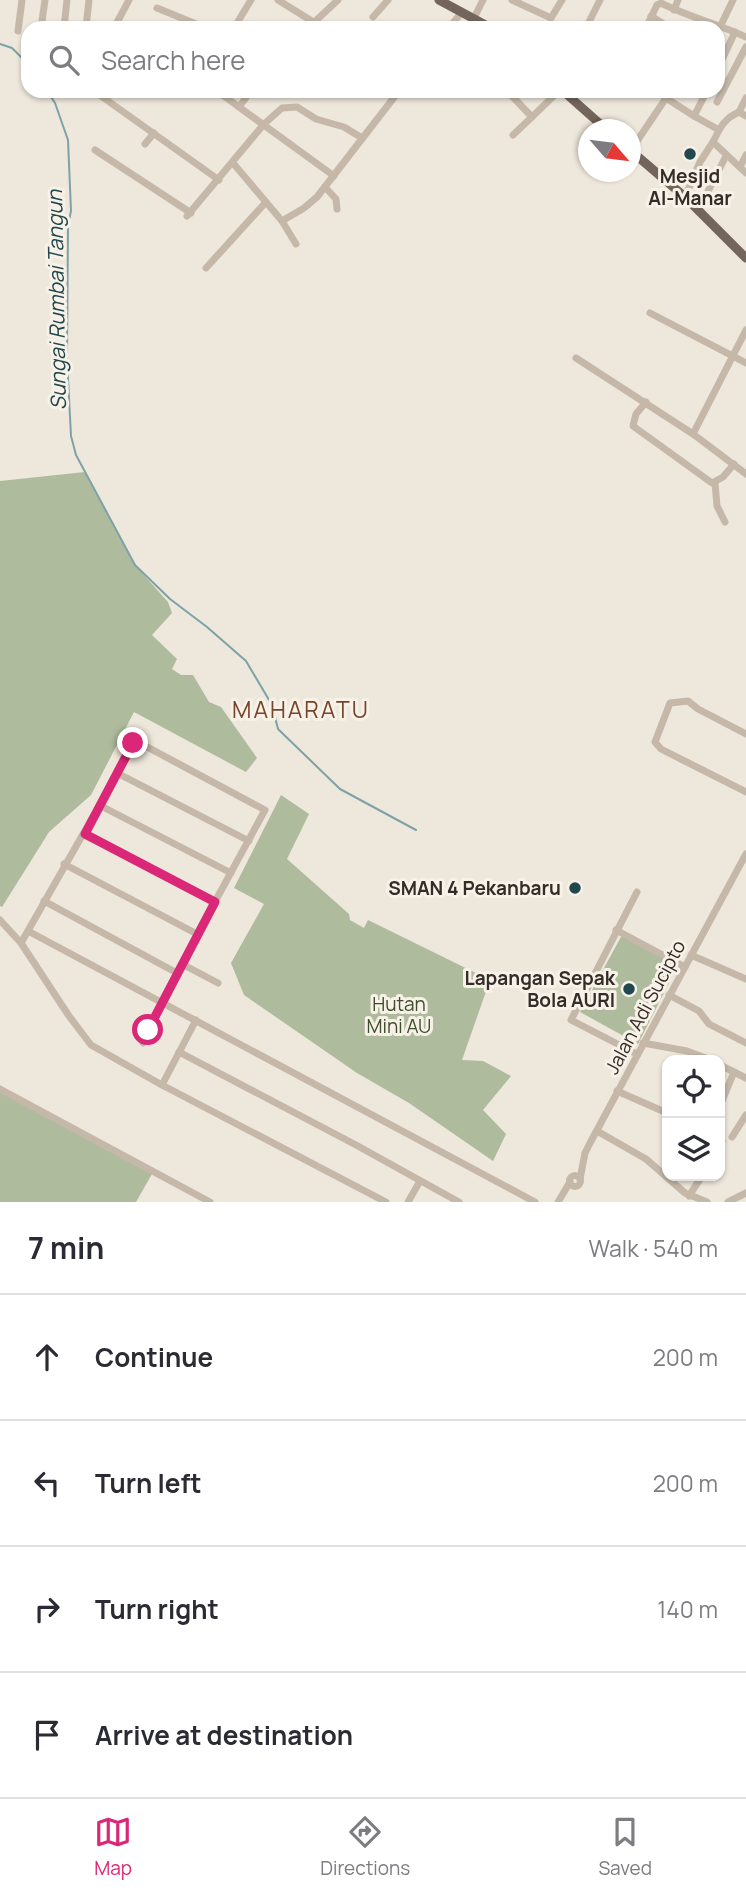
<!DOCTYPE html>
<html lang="en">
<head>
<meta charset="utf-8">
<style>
  body { margin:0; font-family:Manrope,sans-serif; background:#f7f7f7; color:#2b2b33 }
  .controls { position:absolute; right:21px; bottom:21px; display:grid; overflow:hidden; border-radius:14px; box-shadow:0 2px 5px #0004 }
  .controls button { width:63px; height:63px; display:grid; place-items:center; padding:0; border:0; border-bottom:2px solid #e1e1e2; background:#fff; color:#2b2b33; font:35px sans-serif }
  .compass { position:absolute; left:578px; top:119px; width:63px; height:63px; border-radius:50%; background:#fff; box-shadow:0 2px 5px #0004; rotate:118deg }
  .stop { position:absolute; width:21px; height:21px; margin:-16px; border:5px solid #db2777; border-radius:50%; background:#fff }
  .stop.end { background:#db2777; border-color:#fff; box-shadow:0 2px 7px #0008 }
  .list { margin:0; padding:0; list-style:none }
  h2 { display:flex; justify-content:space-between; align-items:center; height:91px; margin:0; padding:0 28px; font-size:30px }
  h2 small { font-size:23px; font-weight:400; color:#7c7c81 }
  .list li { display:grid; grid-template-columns:46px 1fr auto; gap:21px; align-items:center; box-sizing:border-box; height:126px; padding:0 28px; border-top:2px solid #e1e1e2 }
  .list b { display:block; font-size:26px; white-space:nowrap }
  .list em { font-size:23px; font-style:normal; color:#7c7c81 }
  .icon { flex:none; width:38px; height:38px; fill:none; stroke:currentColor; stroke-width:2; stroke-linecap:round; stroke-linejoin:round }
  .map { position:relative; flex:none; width:746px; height:1202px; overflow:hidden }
  .search { position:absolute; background:#fff; box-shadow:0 2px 5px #0004; left:21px; right:21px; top:21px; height:77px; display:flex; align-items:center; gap:18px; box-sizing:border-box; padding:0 24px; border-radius:21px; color:#7c7c81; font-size:26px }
  .sheet { height:595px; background:#fff }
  nav { display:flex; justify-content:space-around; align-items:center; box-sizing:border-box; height:98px; border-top:2px solid #e1e1e2; background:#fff; font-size:19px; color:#7c7c81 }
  nav a { display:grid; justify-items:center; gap:4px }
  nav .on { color:#db2777 }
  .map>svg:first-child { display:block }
  .green { fill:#aebb9d }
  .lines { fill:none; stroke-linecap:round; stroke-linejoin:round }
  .stream { stroke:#7da2a8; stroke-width:2 }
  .minor { stroke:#c5b8a9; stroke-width:7 }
  .major { stroke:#73655a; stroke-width:9 }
  .route { stroke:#db2777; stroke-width:9 }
  .poi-dot { fill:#22484f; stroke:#f7f1e7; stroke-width:2.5 }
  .labels { text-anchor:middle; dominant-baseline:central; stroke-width:6; stroke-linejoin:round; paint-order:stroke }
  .poi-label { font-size:19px; font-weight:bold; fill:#332c28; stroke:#f7f1e7; text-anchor:end }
  .park-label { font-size:19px; fill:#3f4e2e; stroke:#f7f1e7 }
  .street-label { font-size:19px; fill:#332c28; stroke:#f7f1e7 }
  .water-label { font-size:21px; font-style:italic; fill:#22484f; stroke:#f7f1e7 }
  .quarter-label { font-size:23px; letter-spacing:2px; fill:#78442a; stroke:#f7f1e7 }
</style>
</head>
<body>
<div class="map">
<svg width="746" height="1202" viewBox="0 0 746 1202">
  <rect width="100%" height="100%" fill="#eee7db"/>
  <g class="green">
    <path d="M85,472L135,565L168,602L172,613L152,635L177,659L172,669L181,675H193L209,702L221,707L257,758L246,772L134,712L91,795L49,832L2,907L0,906V481Z"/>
    <path d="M281,795L309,814L287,859L349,914L350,920L364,928L368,920L490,980L462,1060L483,1061L511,1076L483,1110L506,1134L493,1161L409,1103L357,1073L244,995L231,963L264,904L234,888Z"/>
    <path d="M622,935L678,965L638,1044L580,1012Z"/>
    <path d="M0,1092L152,1174L136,1202H0Z"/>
  </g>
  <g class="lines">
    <g class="stream">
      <path d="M0,44L12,48L28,64"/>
      <path d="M47,91L55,103L68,140L71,211L68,225L67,359L71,436L76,455L135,565L170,599L207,627L246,661L272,705L278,729L340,789L416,830"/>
    </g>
    <g class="minor">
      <path d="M278,0L323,28"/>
      <path d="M512,0L551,18L562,0"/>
      <path d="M157,8L206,28"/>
      <path d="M674,10L678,0"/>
      <path d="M651,16L670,28"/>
      <path d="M373,17L388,0"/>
      <path d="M474,18L483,0"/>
      <path d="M721,25L733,0"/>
      <path d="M41,28L45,0"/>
      <path d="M64,28L67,0"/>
      <path d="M86,28L89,0"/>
      <path d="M114,28L129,0"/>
      <path d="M234,28L251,0"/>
      <path d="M308,28L338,0"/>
      <path d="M449,28L462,12"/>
      <path d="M586,28L600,0"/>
      <path d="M646,28L657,5L661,3C689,17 718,24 746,37"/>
      <path d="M18,31L22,0"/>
      <path d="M718,68L735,32"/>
      <path d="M94,91L219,180"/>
      <path d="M217,91L334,176"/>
      <path d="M507,91L532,117"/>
      <path d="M671,91L666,98L694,116"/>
      <path d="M707,91L694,116L719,130L713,142L746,173"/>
      <path d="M717,102L746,47"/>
      <path d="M239,107L251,91"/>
      <path d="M739,112L746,98"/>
      <path d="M719,130C725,120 729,117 739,112L746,116"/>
      <path d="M513,135L559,91"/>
      <path d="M145,144L154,133"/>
      <path d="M95,150L191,213"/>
      <path d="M631,150L666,98"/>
      <path d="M233,163L282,221L296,244"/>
      <path d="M740,167L746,155"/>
      <path d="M325,187L336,199L337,209"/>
      <path d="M685,197L700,162L713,142"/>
      <path d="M698,211L726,156"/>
      <path d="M187,216L264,124L282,108L297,107L316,119L344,127L362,138"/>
      <path d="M282,221L304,208L317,197L399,91"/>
      <path d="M206,268L266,202"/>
      <path d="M650,313L746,363"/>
      <path d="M576,358L693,434L746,474"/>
      <path d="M646,402L636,414L633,426L712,483L723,477L734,464"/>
      <path d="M693,434L746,330"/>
      <path d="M715,483L717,506L725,522"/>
      <path d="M746,734L698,709L688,701L670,703L655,742L661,749L746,792"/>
      <path d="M119,774L249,841"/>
      <path d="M101,806L231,873"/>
      <path d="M85,834L215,902"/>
      <path d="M64,864L197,934"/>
      <path d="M637,892L571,1020L637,1054"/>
      <path d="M44,901L177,973"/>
      <path d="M0,920L21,943L69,1016L91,1045L162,1085L386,1202"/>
      <path d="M616,930L685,967"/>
      <path d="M28,931L535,1202"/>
      <path d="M21,943L136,741L265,810L211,909L143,1043"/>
      <path d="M691,955L746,979"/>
      <path d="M182,964L218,983"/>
      <path d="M669,995L699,1011L709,1024L746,1043"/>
      <path d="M643,1043L687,1051L711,1060"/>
      <path d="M179,1052L356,1145L459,1202"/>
      <path d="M720,1065L746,1078"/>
      <path d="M162,1085L196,1020"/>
      <path d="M0,1089L210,1202"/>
      <path d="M617,1091L667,1113"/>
      <path d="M720,1106L734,1072"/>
      <path d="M597,1131L646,1159L685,1193L707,1202"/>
      <path d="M732,1137L746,1115"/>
      <path d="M720,1140L722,1141"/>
      <circle cx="575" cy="1181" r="5.5"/>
      <path d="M580,1179L585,1153L590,1143L746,854"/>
      <path d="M689,1196L702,1176"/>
      <path d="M408,1202L420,1181"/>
      <path d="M558,1202L570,1182"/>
      <path d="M728,1202L746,1193"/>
    </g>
    <g class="major">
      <path d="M439,0L491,28"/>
      <path d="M563,91L607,130"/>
      <path d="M630,150L685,197L746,258"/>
    </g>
  </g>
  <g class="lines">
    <path class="route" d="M133,743L85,834L215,902L148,1030"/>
  </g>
  <g class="poi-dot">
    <circle cx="690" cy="154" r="7"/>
    <circle cx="575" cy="888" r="7"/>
    <circle cx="629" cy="989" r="7"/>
  </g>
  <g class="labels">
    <g class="poi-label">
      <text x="690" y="176" text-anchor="middle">Mesjid<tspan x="690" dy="22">Al-Manar</tspan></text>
      <text x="561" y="888">SMAN 4 Pekanbaru</text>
      <text x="615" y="978">Lapangan Sepak<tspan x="615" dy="22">Bola AURI</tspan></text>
    </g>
    <g class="park-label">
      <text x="399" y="1004">Hutan<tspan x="399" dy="22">Mini AU</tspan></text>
    </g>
    <g class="street-label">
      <text transform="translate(645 1007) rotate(-62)">Jalan Adi Sucipto</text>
    </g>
    <g class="water-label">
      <text transform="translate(56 300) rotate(-91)">Sungai Rumbai Tangun</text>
    </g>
    <g class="quarter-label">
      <text x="301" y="709">MAHARATU</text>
    </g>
  </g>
</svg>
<div class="controls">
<button><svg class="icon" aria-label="locate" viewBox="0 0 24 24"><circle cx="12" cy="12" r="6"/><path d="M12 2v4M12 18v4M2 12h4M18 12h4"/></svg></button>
<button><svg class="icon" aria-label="layers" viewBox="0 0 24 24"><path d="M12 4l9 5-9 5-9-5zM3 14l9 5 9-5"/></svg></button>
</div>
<svg class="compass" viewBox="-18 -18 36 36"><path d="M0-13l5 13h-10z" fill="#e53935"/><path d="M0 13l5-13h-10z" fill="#7c7c81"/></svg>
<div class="stop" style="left:148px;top:1030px"></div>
<div class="stop end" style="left:133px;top:743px"></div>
<div class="search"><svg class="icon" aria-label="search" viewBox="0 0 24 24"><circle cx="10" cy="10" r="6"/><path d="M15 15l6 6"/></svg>Search here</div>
</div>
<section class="sheet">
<h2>7 min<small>Walk · 540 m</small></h2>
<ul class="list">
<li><svg class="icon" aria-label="ahead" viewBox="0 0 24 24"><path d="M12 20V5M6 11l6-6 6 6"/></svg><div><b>Continue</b></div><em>200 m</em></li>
<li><svg class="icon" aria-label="left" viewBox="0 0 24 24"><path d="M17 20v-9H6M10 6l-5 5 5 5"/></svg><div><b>Turn left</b></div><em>200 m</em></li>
<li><svg class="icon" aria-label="right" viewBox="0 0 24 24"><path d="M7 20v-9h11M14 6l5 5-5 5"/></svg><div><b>Turn right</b></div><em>140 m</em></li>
<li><svg class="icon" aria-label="arrive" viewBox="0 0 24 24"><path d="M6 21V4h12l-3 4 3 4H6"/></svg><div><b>Arrive at destination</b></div></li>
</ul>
</section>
<nav>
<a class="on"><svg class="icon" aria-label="map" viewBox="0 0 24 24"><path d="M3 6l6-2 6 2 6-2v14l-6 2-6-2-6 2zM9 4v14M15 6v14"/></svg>Map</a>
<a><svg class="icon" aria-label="directions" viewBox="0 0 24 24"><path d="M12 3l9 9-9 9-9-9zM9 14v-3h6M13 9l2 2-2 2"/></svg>Directions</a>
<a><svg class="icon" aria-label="saved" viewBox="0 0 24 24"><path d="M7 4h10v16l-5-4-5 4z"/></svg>Saved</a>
</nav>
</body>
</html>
